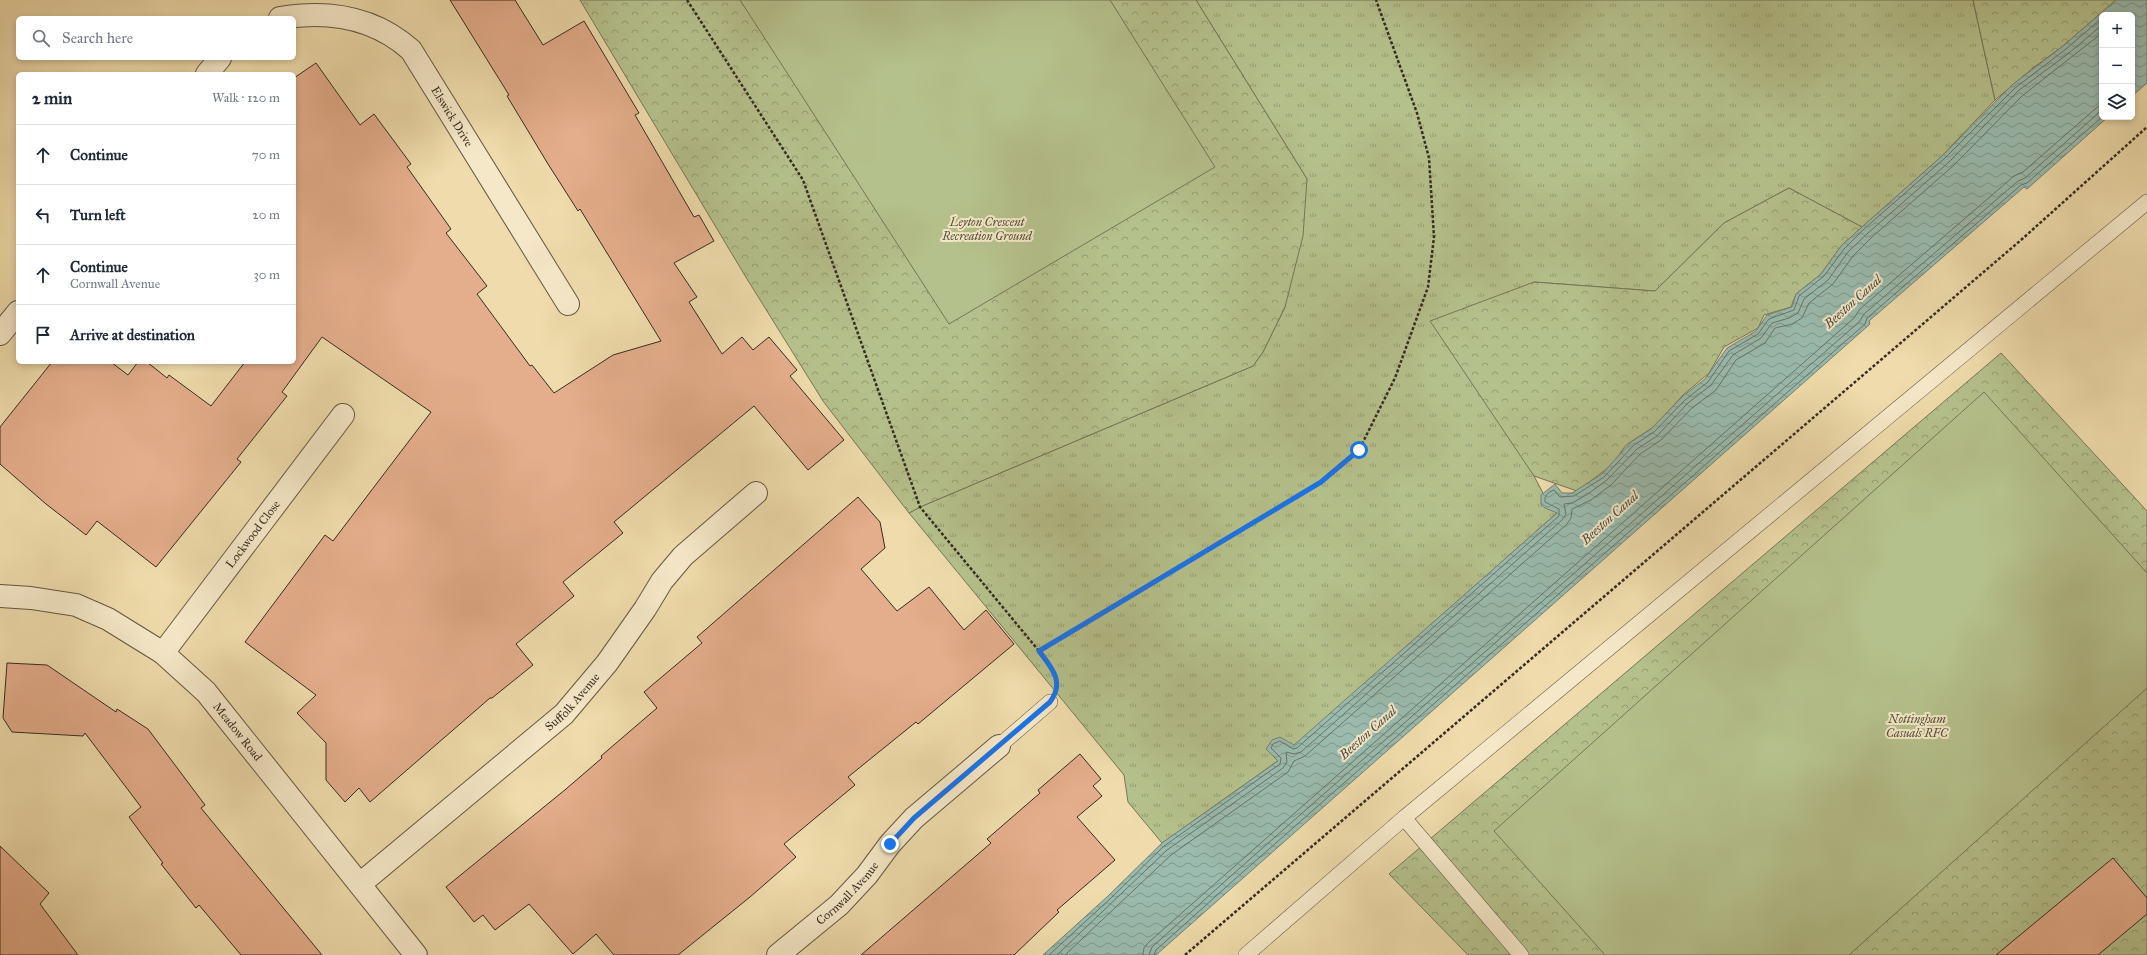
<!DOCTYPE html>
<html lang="en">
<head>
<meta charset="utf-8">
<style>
  body { margin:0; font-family:"IM FELL Great Primer",serif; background:#f6f6f7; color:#1f2937 }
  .controls { position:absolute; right:12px; top:12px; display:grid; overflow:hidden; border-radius:6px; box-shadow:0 2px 6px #0003 }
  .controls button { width:36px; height:36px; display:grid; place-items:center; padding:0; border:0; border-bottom:1px solid #e0e1e3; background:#fff; color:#1f2937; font:20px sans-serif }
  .stop { position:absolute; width:12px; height:12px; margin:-9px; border:3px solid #1a73e8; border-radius:50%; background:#fff }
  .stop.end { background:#1a73e8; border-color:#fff; box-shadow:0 1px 4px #0008 }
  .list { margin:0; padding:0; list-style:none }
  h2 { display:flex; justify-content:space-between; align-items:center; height:52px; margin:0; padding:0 16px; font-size:17px }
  h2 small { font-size:13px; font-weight:400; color:#747a83 }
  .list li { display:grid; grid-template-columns:26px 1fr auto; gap:12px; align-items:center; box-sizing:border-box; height:60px; padding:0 16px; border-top:1px solid #e0e1e3 }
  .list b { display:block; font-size:15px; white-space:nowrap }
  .list p { margin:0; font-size:13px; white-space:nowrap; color:#747a83 }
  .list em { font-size:13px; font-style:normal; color:#747a83 }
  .icon { flex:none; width:22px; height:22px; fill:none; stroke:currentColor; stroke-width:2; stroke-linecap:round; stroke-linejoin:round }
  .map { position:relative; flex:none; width:2147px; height:955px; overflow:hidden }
  .search { position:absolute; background:#fff; box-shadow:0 2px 6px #0003; left:16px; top:16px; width:280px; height:44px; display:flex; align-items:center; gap:10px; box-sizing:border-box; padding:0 14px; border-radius:6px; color:#747a83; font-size:15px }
  .panel { position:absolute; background:#fff; box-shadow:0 2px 6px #0003; left:16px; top:72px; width:280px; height:292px; border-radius:6px }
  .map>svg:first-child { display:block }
  .grass { fill:url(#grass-tufts); stroke:#767658 }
  .forest { fill:url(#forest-crowns); stroke:#767658 }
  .pitch { fill:#b5c18c; stroke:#767658 }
  .water { fill:url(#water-waves); stroke:#728276 }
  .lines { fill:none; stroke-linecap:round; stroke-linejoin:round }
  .shore { stroke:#687468; stroke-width:1 }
  .building { fill:#e4ad8b; stroke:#362c23 }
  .service-casing { stroke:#645845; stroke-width:16 }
  .minor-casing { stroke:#645845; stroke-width:24 }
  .tertiary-casing { stroke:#645845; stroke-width:24 }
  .path { stroke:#362c23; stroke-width:2.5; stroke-dasharray:3 2; stroke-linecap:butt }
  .service { stroke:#f5e8c8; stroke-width:15 }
  .minor { stroke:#f5e8c8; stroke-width:22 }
  .tertiary { stroke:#f5e8c8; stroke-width:22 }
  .route { stroke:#1a73e8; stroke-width:5 }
  .labels { text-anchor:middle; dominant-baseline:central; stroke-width:4; stroke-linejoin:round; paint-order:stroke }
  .street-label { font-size:12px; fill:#362c23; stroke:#f5e8c8 }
  .park-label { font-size:12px; font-style:italic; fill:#56513d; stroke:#f5e8c8 }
  .water-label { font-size:13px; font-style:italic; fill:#4f5046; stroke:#f5e8c8 }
</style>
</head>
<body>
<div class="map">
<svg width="2147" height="955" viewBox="0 0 2147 955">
  <defs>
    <pattern id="grass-tufts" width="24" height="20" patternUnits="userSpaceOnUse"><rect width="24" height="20" fill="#b5c18c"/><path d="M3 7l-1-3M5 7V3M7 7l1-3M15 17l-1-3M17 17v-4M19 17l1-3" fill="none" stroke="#949d72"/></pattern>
    <pattern id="forest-crowns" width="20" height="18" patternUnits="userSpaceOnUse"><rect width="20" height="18" fill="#b5c18c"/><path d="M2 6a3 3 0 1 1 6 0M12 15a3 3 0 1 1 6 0" fill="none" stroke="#949d72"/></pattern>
    <pattern id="water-waves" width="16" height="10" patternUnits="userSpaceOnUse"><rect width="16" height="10" fill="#9abbae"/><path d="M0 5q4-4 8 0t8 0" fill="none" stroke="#7e988d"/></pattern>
  </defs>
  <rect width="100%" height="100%" fill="#efdbab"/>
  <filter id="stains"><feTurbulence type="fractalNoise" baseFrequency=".005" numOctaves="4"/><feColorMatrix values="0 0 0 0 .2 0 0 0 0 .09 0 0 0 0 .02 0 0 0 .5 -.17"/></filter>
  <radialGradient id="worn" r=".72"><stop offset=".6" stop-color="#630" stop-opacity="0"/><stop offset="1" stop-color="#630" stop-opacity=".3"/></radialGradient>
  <path class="grass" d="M1196,0H1973L1995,100L1942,156L1862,227L1789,188L1724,223L1655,291L1534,282V476L1543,493L1558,512L1294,746L1266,749L1279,760L1162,843L1128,802L1124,775L909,513L920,507L1253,366L1263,352L1285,307L1307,179Z"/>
  <g class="forest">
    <path d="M580,0H1196L1307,179L1303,236L1285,307L1263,352L1253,366L920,507L909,513L823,401L747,279Z"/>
    <path d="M1973,0H2116L2063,46L2033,68L1995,100Z"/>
    <path d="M1789,188L1862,227L1841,246L1821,274L1796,294L1791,307L1764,315L1758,328L1724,347L1709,373L1683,395L1655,426L1626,445L1612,465L1577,491L1534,476L1430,321L1534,282L1655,291L1724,223Z"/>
    <path d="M2001,353L2147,511V955H1468L1389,874Z"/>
  </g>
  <g class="pitch">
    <path d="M740,0H1110L1215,167L949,324Z"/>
    <path d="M1984,392L2147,573V688L1849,955H1605L1494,831Z"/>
  </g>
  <path class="water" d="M2116,0H2147V83L2132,96V15H2102V117H2108L2027,189L2024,187L1869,321L1870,324L1156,955H1043L1108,896L1162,843L1278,761L1266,749L1272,740L1280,737L1294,745L1557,513L1545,508L1541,504V495L1555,484L1562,493H1572L1602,474L1631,442L1651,429L1683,396L1705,379L1727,348L1756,331L1767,315L1792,307L1796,294L1821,274L1841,246L1862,227L1942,156L2012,85L2063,46Z"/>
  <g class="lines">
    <g class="shore">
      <path d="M1049,955L1111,898L1164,846L1280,764L1281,758L1271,748L1273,744L1280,741L1293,749L1297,748L1559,516V509L1545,502C1544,496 1548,492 1554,490L1560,497L1574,496L1604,477L1634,445L1654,432L1685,400L1708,382L1729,351L1758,334L1769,319L1794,310L1799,296L1824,276L1844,249L1864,229L1945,158L2015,88L2066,49L2102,18"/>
      <path d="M1057,955L1167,850L1283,768L1287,762L1286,752L1294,754L1301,752L1562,520L1566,514L1564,504L1572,503L1588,494L1607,480L1637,449L1657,436L1688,403L1711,385L1733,355L1761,338L1772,323L1789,318L1798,313L1804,299L1828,280L1848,252L1868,233L1949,162L2018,91L2069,53L2102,25"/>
      <path d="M1065,955L1171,855L1288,772L1294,761L1305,756L1567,524L1571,518L1572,509L1591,500L1611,485L1640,454L1661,440L1692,408L1716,390L1736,360L1765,343L1775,328L1792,324L1802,318L1809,303L1833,284L1853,256L1872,237L1953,166L2022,96L2102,33"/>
      <path d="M1143,955L1144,948L1149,942L1854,318L1860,309L2014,176L2023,172L2102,103"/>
      <path d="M1149,955L1152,947L1232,875L1860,321L1864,314L2018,181L2025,178L2102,110"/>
      <path d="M1154,955L1156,950L1235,879L1865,324L1867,318L2021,185L2027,183L2102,117"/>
    </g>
  </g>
  <g class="building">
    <path d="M450,0H515L543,45L584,21L639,113L635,115L694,217L699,215L714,241L674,263L697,297L689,302L722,354L742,337L753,350L769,337L797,370L790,376L844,440L808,470L754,406L614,522L623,533L563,582L574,596L516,644L533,665L492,698H490L370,802L359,788L345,802L326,780V743L297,713L316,695L245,642L325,535L333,541L431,412L322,337L282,392L287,396L237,459L241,462L156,567L97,521L86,535L46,504L0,464V427L52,362H111L128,375L138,362H147L167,378L169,375L211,406L245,362H294V78L316,63L360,125L374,114L411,164L407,167L451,229L446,233L487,286L477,294L530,366L532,365L554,393L613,355L661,341L580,209L578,211L548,164L507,96L509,95Z"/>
    <path d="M858,497L880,522L885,548L861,569L897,611L929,587L964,630L986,610L1014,644L918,724L916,722L848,777L855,785L784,844L796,857L750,897L678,955H614L596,934L573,954L529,904L495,930L483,915L474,922L446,887L566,789L602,758L601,756L657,708L644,692L702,643L697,637Z"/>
    <path d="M7,663L47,665L116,712L117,709L148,729L205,805L201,808L322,955H241L199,905L196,908L161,864L163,863L129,817L141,807L85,733L83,736L12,732L3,718Z"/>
    <path d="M1080,754L1101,779L1093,786L1102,796L1077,817L1115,860L1057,910L1059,912L1014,955H861L991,843L987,839L1040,793L1038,790Z"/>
    <path d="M0,846L49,893L40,904L78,955H0Z"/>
    <path d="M2113,858L2147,898V914L2098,955H1996Z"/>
  </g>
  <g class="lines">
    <defs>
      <g id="service">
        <path d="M999,746L1050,702"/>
        <path d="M1404,818L1521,955"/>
        <path d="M1246,955L1404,818L2147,202"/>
      </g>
      <g id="minor">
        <path id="s1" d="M280,18C328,10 374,17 411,50L568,304"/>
        <path d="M207,74L220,58"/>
        <path d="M0,334L18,312"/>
        <path id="s2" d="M163,653L343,415"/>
        <path id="s3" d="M360,884L564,714L607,663L645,609L662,581L683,556L756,493"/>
        <path id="s4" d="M778,955L839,905L867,875L890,844L914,818L999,746"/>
      </g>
      <g id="tertiary">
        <path id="s5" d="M0,596L31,598L76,605L108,619L163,653L206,692L416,955"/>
      </g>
    </defs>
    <use href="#service" class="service-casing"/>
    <use href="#minor" class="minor-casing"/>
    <use href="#tertiary" class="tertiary-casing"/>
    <g class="path">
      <path d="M687,0L803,180L920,507L1039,651L1054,671L1055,676"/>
      <path d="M1039,651L1321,482L1359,450L1395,378L1428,287L1434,237L1429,158L1417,113L1376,0"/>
      <path d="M1185,955L2021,240L2147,127"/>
    </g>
    <use href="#service" class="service"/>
    <use href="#minor" class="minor"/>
    <use href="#tertiary" class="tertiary"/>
  </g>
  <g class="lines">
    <path class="route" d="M890,844L914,818L1050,702C1065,682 1052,668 1039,651L1321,482L1359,450"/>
  </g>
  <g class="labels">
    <g class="street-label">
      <text stroke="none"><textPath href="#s1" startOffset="218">Elswick Drive</textPath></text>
      <text stroke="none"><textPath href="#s2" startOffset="149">Lockwood Close</textPath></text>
      <text stroke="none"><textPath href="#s3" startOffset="280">Suffolk Avenue</textPath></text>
      <text stroke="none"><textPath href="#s5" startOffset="285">Meadow Road</textPath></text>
      <text stroke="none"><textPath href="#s4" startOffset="93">Cornwall Avenue</textPath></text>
    </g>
    <g class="park-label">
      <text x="987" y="222">Leyton Crescent<tspan x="987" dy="14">Recreation Ground</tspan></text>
      <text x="1917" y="719">Nottingham<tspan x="1917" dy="14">Casuals RFC</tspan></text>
    </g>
    <g class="water-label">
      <text transform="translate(1853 302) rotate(-42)">Beeston Canal</text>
      <text transform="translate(1610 518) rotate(-42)">Beeston Canal</text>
      <text transform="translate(1368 733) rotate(-42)">Beeston Canal</text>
    </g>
  </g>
  <rect width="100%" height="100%" filter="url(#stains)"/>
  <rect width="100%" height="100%" fill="url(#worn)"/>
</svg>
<div class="controls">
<button>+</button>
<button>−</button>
<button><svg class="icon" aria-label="layers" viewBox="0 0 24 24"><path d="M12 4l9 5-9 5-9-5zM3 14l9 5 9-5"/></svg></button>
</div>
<div class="stop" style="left:1359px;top:450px"></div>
<div class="stop end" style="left:890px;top:844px"></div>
<div class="search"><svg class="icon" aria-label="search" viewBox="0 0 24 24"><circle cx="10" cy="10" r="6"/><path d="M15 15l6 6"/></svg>Search here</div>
<section class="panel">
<h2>2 min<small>Walk · 120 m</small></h2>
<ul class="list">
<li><svg class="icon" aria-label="ahead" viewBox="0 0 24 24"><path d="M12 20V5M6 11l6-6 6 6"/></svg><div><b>Continue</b></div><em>70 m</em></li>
<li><svg class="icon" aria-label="left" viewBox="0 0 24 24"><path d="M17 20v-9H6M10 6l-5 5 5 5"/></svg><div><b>Turn left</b></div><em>20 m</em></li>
<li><svg class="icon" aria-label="ahead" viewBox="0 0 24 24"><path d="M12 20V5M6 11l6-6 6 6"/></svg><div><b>Continue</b><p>Cornwall Avenue</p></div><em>30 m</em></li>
<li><svg class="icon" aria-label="arrive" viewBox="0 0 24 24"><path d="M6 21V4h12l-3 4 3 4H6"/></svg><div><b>Arrive at destination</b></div></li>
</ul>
</section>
</div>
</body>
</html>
